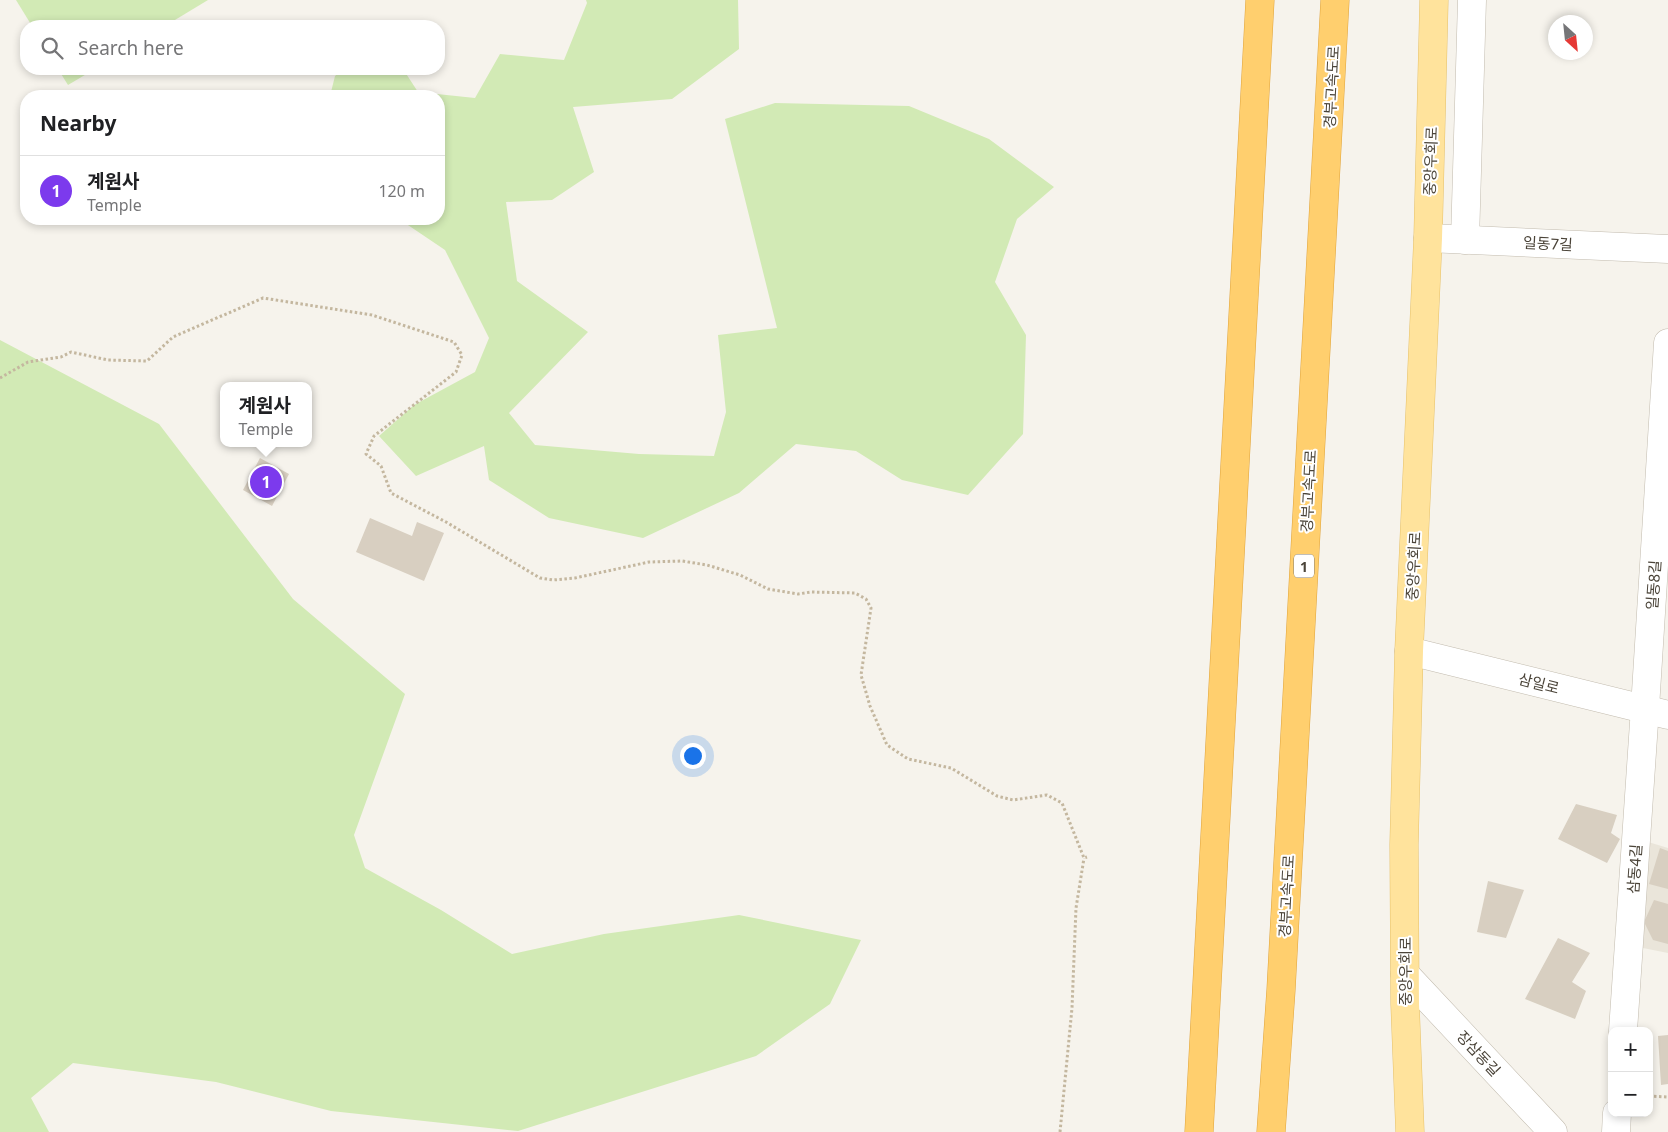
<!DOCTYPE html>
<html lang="en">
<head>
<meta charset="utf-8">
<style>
  body { margin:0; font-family:"Noto Sans","Noto Sans KR",sans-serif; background:#f6f6f6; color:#202124 }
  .controls { position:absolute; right:15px; bottom:15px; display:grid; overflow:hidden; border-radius:10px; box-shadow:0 2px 8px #0003 }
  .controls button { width:45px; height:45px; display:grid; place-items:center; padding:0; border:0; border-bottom:1px solid #e0e0e0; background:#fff; color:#202124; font:25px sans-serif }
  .compass { position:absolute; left:1548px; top:15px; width:45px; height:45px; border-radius:50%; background:#fff; box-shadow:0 2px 8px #0003; rotate:153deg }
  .you { position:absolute; left:692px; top:755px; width:18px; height:18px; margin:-12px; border:4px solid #fff; border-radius:50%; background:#1a73e8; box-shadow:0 0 0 8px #1a73e833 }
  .badge { display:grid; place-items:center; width:32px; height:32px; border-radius:50%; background:#7c3aed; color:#fff; font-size:16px; font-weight:700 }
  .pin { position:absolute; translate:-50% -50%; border:2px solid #fff; box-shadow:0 1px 5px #0006 }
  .popup { position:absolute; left:220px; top:382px; width:92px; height:65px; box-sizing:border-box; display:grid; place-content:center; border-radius:10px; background:#fff; filter:drop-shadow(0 1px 4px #0005); font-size:16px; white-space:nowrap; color:#757577 }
  .popup b { font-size:19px; color:#202124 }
  .popup::after { content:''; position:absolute; left:50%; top:100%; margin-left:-10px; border:10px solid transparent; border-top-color:#fff }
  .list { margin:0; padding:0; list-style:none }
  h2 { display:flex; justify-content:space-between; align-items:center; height:65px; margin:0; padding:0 20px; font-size:21px }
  h2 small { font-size:16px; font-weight:400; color:#757577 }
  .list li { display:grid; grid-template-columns:32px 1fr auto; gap:15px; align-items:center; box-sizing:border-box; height:70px; padding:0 20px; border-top:1px solid #e0e0e0 }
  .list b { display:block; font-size:19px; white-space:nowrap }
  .list p { margin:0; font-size:16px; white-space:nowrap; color:#757577 }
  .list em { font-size:16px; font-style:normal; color:#757577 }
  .icon { flex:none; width:28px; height:28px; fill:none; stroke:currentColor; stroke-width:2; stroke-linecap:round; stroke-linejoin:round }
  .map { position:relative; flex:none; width:1668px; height:1132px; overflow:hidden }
  .search { position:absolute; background:#fff; box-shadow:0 2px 8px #0003; left:20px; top:20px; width:425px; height:55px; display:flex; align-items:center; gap:12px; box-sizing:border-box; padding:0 18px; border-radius:20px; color:#757577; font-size:19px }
  .panel { position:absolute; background:#fff; box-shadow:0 2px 8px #0003; left:20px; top:90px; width:425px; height:135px; border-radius:20px }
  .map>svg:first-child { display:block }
  .residential { fill:#eae5da }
  .green { fill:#d2eab5 }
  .building { fill:#d8cfc1 }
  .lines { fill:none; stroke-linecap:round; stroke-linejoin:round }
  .minor-casing { stroke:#c2bbae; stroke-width:29 }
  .major-casing { stroke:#e6c16a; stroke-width:29 }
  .highway-casing { stroke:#e0a43c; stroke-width:29 }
  .path { stroke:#c4b79f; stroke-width:3; stroke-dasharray:2.5 2.5; stroke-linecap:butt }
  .minor { stroke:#fff; stroke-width:28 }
  .major { stroke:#ffe39c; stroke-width:28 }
  .highway { stroke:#ffcf6e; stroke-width:28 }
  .labels { text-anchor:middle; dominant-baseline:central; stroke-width:4; stroke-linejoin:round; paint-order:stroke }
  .shield { fill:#fff; stroke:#817c74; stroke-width:1 }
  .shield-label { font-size:14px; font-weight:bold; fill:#4b4439 }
  .street-label { font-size:15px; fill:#4b4439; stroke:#fff }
</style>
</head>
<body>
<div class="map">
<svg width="1668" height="1132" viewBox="0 0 1668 1132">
  <rect width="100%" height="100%" fill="#f6f3ec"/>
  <path class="residential" d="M1645,841L1668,848V953L1633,946Z"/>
  <g class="green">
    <path d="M16,0H208L165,26H32Z"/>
    <path d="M586,0H738L739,49L672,99L573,107L594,172L552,200L506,202L517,281L588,332L509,413L535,445L639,454L714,456L726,412L718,335L777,328L725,119L775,103L909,106L989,139L1054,187L1017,219L995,282L1026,335L1023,434L968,495L902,480L856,451L796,444L739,493L643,538L549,518L489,480L484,446L416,476L379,436L414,405L475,372L489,338L445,250L399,219H439V96H330L335,76L343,69H403L418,92L475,98L500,54L564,60L587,3Z"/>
    <path d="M58,69H95L68,85Z"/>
    <path d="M0,340L159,424L293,599L405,694L354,835L365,868L441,910L512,954L604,934L739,915L861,940L830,1004L756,1056L518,1131L331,1111L216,1082L73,1063L31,1098L49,1132H0Z"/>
  </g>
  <g class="building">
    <path d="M260,458L289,474L272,506L243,490Z"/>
    <path d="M370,518L412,536L417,522L444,533L424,581L356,552Z"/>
    <path d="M1576,804L1617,815L1611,833L1620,839L1607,863L1558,839Z"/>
    <path d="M1660,848L1668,851V889L1649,884Z"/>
    <path d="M1488,881L1524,890L1506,938L1477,932Z"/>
    <path d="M1654,900L1668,904V944L1653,940L1644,922Z"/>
    <path d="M1558,938L1590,953L1572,982L1586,991L1575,1019L1525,999Z"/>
    <path d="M1668,1035V1084L1661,1085L1658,1036Z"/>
  </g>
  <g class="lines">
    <defs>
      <g id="minor">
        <path d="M1428,238L1668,249"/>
        <path d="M1465,240L1472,0"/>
        <path d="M1409,651L1668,715"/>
        <path d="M1405,974L1553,1132"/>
        <path d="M1623,1031L1645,708L1668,343"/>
        <path d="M1616,1132L1617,1113"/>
      </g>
      <path id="major" d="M1410,1132L1405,1004L1404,845L1409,651L1428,238L1434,0"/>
      <g id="highway">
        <path d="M1199,1132L1260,0"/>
        <path d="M1271,1132L1281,990L1335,0"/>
      </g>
    </defs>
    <use href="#minor" class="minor-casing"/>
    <use href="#major" class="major-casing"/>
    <use href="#highway" class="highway-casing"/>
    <g class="path">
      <path d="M0,378L28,362L61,357L71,352L108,360L147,361L173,337L263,298L372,315L454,342L462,355L456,372L374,436L366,454L381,466L391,493L446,522L540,578L553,580L575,578L649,562L682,561L707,565L740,575L768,589L798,594L811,592L855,593L866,599L871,608L861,675L870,706L887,745L908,759L951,768L997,796L1013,800L1047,795L1062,803L1084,858L1087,857"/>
      <path d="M1649,1096L1668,1097"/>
      <path d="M1060,1132L1072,1008L1076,908L1084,858"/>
    </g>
    <use href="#minor" class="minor"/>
    <use href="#major" class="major"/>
    <use href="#highway" class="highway"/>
  </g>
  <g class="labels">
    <rect class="shield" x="1294" y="554.5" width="20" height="23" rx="4"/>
    <g class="shield-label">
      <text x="1304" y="566">1</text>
    </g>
    <g class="street-label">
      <text transform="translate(1331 87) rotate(-87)">경부고속도로</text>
      <text transform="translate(1430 161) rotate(-88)">중앙우회로</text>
      <text transform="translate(1548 243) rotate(3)">일동7길</text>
      <text transform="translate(1308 491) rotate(-87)">경부고속도로</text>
      <text transform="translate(1413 566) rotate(-87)">중앙우회로</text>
      <text transform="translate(1653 585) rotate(-86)">일동8길</text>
      <text transform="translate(1539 683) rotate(14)">삼일로</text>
      <text transform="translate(1634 869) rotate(-86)">삼동4길</text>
      <text transform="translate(1286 896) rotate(-87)">경부고속도로</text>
      <text transform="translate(1405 971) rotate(-90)">중앙우회로</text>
      <text transform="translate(1479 1053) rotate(47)">장삼동길</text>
    </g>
  </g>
</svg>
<div class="controls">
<button>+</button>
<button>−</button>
</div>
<svg class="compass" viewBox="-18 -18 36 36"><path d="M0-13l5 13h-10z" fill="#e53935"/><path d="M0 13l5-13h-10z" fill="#757577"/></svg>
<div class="you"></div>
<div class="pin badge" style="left:266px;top:482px">1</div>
<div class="popup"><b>계원사</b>Temple</div>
<div class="search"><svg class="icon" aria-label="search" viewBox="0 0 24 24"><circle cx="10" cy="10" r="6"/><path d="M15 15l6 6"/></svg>Search here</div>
<section class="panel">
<h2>Nearby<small></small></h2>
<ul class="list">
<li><span class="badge">1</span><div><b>계원사</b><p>Temple</p></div><em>120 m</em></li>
</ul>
</section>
</div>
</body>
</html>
